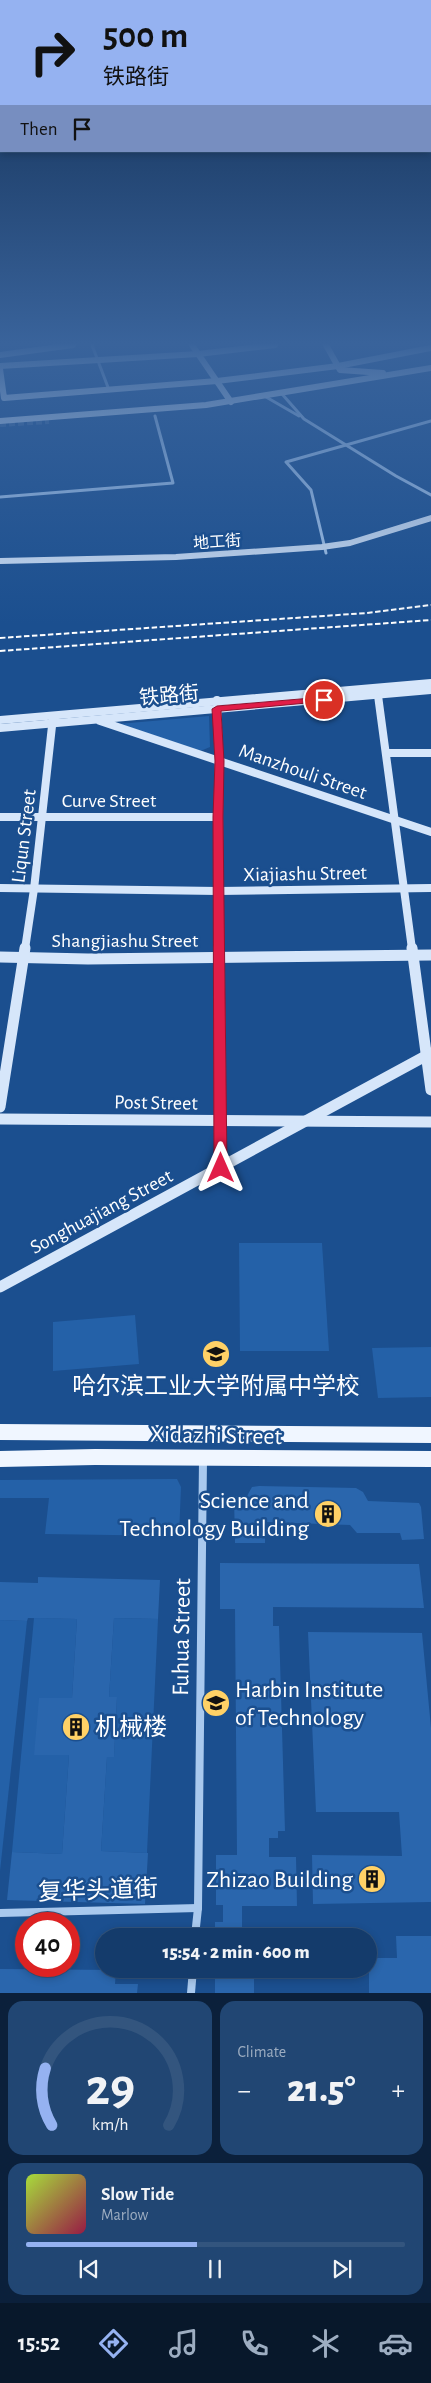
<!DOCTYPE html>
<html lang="en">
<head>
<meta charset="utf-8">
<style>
  :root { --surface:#143b6b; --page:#214673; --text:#f1f3f6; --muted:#9dadc1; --line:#33557e; --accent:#95b2f1 }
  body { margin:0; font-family:"Alegreya Sans","Noto Sans SC",sans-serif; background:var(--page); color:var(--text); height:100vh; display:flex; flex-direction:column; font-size:19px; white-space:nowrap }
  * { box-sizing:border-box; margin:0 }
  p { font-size:16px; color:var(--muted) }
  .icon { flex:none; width:28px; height:28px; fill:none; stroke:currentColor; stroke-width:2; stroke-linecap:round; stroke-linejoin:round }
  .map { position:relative; height:1993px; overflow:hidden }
  .sheet { display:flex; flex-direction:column; gap:8px; padding:8px; background:#0b203b; flex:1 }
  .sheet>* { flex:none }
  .hud { position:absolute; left:0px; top:0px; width:431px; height:152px; box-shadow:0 2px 8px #0003,0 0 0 1px var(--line); background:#95b2f1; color:#111; overflow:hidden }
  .speed { position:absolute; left:15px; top:1912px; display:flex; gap:10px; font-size:25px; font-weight:700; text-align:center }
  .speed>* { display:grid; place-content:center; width:65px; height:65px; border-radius:50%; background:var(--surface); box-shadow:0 2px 8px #0003,0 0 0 1px var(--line); line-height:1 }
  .speed .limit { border:8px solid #d22; background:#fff; color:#111 }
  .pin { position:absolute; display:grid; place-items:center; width:42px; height:42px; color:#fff; margin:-21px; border:2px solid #fff; border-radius:50%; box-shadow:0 1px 5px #0007 }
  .me { position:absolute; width:55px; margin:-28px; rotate:0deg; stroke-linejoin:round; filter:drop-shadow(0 0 4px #0008) }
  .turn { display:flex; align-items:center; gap:18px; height:105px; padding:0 20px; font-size:22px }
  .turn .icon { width:65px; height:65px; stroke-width:2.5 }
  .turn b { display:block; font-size:35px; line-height:42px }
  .then { display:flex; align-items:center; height:48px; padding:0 20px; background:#0003; gap:10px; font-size:19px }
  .big { font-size:38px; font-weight:800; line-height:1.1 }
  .sheet .card { flex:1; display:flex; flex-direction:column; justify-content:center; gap:8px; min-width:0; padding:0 18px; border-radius:15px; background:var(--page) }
  .sheet .dial { align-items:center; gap:0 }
  .dial svg { height:130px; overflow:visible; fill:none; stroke:var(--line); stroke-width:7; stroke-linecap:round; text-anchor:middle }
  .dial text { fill:var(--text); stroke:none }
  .song { display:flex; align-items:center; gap:15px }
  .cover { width:60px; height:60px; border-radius:8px; background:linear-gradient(135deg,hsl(80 70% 55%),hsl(340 70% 35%)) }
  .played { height:5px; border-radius:2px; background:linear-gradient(90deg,var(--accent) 45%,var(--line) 45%) }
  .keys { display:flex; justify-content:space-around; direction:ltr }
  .heat { display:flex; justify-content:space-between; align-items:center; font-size:28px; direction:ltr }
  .sheet .tiles { flex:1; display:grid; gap:8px; grid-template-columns:1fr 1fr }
  .card:last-child { grid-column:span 2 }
  .trip { position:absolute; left:95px; top:1928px; width:282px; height:50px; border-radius:25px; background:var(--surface); box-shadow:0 2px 8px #0003,0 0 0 1px var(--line); font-weight:800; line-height:50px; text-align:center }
  .tab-bar { display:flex; height:80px; justify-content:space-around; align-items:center; background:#08182b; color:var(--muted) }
  .tab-bar .icon { width:35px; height:35px }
  .tab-bar .selected { color:var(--accent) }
  .tab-bar b { font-size:22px; color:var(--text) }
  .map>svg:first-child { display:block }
  .green { fill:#2461a8 }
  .building { fill:#2a66ad }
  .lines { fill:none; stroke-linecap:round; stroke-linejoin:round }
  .secondary-tunnel { stroke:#3d69a0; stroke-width:6; stroke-dasharray:6 3; stroke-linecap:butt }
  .street-far1 { stroke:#a9c9ee; stroke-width:3 }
  .street { stroke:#a9c9ee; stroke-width:8 }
  .secondary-far2 { stroke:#d6e6fa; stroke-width:6 }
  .secondary-far1 { stroke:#d6e6fa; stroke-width:8 }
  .secondary { stroke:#d6e6fa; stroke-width:11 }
  .primary { fill:#f0f6ff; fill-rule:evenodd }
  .rail { stroke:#fff; stroke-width:2; stroke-dasharray:5.5 2.5; stroke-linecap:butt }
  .route { fill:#e11d48; stroke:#92132f }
  .labels { text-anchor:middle; stroke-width:5; stroke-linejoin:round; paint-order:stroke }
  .far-street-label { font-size:16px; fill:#fff; stroke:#1b4f8f }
  .street-label { font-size:20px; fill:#fff; stroke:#1b4f8f }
  .near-poi-label { font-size:24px; fill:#fff; stroke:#1b4f8f; text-anchor:end }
  .near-street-label { font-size:24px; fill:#fff; stroke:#1b4f8f }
</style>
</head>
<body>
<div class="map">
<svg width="431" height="1993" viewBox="0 0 431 1993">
  <rect width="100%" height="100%" fill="#1b4f8f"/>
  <g class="green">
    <path d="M 209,716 L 210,747 L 198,752 L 118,724 Z"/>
    <path d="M 239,1243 L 322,1243 L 329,1351 L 240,1351 Z"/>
    <path d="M 135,1315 L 139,1364 L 53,1371 L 53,1322 Z"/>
    <path d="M 431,1347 L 431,1397 L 378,1398 L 372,1348 Z"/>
    <path d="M 177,1479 L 181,1487 L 179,1536 L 45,1534 L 49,1498 L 0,1498 L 0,1480 Z"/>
    <path d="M 34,1618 L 77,1619 L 72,1698 L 35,1755 L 69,1755 L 62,1854 L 12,1852 Z"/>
    <path d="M 114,1618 L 158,1619 L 147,1853 L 101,1851 L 107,1757 L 114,1756 L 117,1697 L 109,1697 Z"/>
    <path d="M 0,1620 L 27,1621 L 0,1871 Z"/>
  </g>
  <g class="building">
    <path d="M 259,1486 L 356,1488 L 363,1492 L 368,1501 L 419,1503 L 421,1507 L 424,1539 L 402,1540 L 400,1533 L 357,1533 L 350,1525 L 265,1522 L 265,1543 L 235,1543 L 234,1496 L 247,1496 L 252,1487 Z"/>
    <path d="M 220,1563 L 419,1564 L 424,1608 L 273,1607 L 273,1626 L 279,1626 L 285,1831 L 278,1831 L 278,1838 L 269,1838 L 269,1857 L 296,1857 L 297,1906 L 242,1906 L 242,1936 L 215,1936 L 215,1922 L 223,1922 L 223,1905 L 216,1905 L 216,1855 L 237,1855 L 235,1609 L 220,1609 Z"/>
    <path d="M 38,1577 L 160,1580 L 158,1619 L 114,1618 L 109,1697 L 117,1697 L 114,1757 L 107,1757 L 101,1851 L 148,1853 L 145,1904 L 7,1900 L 12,1852 L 62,1854 L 69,1755 L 34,1755 L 39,1698 L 72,1698 L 77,1619 L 28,1618 L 27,1621 L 0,1620 L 0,1582 L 38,1583 Z"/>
    <path d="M 308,1632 L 422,1633 L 431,1728 L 431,1902 L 313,1904 L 312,1855 L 402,1856 L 399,1812 L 316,1812 Z"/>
    <path d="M 396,1936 L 431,1936 L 431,1993 L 369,1993 L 369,1958 L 397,1958 Z"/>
    <path d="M 0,1969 L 116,1970 L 115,1984 L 138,1984 L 137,1993 L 0,1993 Z"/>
    <rect x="215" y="1969" width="39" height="24"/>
  </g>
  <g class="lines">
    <path class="secondary-tunnel" d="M 0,424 L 49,421"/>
    <g class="street-far1">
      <path d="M 92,345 L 109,390"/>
      <path d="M 282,394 L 304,419 L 396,476 L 431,495"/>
      <path d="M 266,397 L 299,416"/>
      <path d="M 0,497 L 173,483 L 155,416"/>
      <path d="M 326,553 L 311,490 L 286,462 L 431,421"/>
    </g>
    <g class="street">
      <path d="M 0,1913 L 198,1908"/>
      <path d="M 195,1936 L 198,1908 L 203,1459"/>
      <path d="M 191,1993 L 193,1969"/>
    </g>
    <g class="secondary-far2">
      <path d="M 192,345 L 231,402"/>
      <path d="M 326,345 L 340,370 L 383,373"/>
      <path d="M 0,355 L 73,345"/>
      <path d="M 0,366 L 198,354 L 275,345"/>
      <path d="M 0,369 L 4,398 L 217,381 L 338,366 L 431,348"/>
      <path d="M 0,421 L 206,405 L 431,368"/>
      <path d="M 0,561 L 176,557 L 322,547 L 350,543 L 431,518"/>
    </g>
    <g class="secondary-far1">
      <path d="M 377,688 L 412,949"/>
      <path d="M 217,700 C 221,783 218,866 219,949"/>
      <path d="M 0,720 L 431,683"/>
      <path d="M 100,721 L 431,832"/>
      <path d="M 0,728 L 431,690"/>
      <path d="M 386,753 L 431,753"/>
      <path d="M 0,817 L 218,817"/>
      <path d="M 0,888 L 218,891 L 431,888"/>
      <path d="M 25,949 L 34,889 L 53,717"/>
    </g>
    <g class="secondary">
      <path d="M 219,948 L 221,1168"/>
      <path d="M 412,948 L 431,1090"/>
      <path d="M 0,957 L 88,959 L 431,955"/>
      <path d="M 0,1107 L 25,948"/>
      <path d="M 0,1119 L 431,1122"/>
      <path d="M 0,1287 L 431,1053"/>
    </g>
    <g class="primary">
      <path d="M 0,1424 L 431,1427 L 431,1443 L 0,1440 Z"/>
      <path d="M 95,1449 L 431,1451 L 431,1467 L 95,1465 L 0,1467 L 0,1451 Z"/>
    </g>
    <g class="rail">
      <path d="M 0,638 L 367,613 L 431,605"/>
      <path d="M 0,651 L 431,620"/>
    </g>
  </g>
  <linearGradient id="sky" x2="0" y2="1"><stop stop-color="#0f2b4f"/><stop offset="0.55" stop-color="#39639b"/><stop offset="1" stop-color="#39639b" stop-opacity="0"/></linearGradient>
  <rect width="431" height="624" fill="url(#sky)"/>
  <path class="route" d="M 324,697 L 328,698 L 328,701 L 221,711 L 224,761 L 223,817 L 227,1168 L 225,1172 L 216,1172 L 214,1168 L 213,817 L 215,761 L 212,709 L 217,706 Z"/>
  <defs>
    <symbol id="school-disc" viewBox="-11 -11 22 22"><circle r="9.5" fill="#ffd166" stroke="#1b4f8f"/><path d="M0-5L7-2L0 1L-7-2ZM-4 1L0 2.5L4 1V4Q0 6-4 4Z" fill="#111"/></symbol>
    <symbol id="building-disc" viewBox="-11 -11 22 22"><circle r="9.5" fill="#ffd166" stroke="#1b4f8f"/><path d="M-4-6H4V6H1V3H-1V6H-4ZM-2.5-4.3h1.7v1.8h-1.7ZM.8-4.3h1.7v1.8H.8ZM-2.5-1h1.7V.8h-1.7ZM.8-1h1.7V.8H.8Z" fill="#111"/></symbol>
    <symbol id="university-disc" viewBox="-11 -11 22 22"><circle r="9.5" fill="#ffd166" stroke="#1b4f8f"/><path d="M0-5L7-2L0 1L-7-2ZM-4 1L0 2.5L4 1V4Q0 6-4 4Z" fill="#111"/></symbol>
  </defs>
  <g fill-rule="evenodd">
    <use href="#school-disc" x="200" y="1338" width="32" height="32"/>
    <use href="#building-disc" x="312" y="1498" width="32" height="32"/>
    <use href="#university-disc" x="200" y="1687" width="32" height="32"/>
    <use href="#building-disc" x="60" y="1711" width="32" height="32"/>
    <use href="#building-disc" x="356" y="1863" width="32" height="32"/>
  </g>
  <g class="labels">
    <g class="far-street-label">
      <text transform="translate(217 541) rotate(-4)" y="6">地工街</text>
    </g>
    <g class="street-label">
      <text transform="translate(169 695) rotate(-5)" y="7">铁路街</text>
      <text transform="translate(303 771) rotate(19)" y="7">Manzhouli Street</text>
      <text x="109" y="807">Curve Street</text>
      <text transform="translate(23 836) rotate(-83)" y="7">Liqun Street</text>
      <text transform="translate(305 873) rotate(-1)" y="7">Xiajiashu Street</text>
      <text x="125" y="947">Shangjiashu Street</text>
      <text transform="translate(156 1102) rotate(1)" y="7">Post Street</text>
      <text transform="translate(101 1211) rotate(-28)" y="7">Songhuajiang Street</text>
    </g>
    <g class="near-poi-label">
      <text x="216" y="1394" text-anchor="middle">哈尔滨工业大学附属中学校</text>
      <text x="309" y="1508">Science and<tspan x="309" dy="28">Technology Building</tspan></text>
      <text x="235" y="1697" text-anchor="start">Harbin Institute<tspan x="235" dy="28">of Technology</tspan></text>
      <text x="95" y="1735" text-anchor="start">机械楼</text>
      <text x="353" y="1887">Zhizao Building</text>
    </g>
    <g class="near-street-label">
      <text transform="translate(216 1435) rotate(1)" y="8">Xidazhi Street</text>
      <text transform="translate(181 1637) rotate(-89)" y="8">Fuhua Street</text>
      <text transform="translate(98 1890) rotate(-2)" y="8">复华头道街</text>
    </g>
  </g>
</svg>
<div class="speed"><div class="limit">40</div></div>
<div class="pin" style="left:324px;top:700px;background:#d93025"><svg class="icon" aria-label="arrive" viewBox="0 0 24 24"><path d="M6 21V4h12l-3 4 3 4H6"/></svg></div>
<svg class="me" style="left:221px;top:1168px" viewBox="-20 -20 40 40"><path d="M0-17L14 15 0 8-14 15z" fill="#e11d48" stroke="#fff" stroke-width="4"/></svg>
<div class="trip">15:54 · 2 min · 600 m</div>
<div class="hud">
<div class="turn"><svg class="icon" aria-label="right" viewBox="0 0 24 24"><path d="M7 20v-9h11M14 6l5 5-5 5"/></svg><div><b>500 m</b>铁路街</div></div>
<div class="then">Then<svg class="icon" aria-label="arrive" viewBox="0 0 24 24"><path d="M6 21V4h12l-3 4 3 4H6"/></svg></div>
</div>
</div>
<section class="sheet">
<div class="tiles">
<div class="card dial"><svg viewBox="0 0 100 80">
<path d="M14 69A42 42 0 1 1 86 69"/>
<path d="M14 69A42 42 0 0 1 10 34" stroke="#95b2f1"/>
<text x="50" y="56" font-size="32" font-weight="700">29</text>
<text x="50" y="72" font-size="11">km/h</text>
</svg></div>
<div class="card"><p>Climate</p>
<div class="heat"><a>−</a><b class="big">21.5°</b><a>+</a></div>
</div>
<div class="card">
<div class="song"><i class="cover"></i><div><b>Slow Tide</b><p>Marlow</p></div></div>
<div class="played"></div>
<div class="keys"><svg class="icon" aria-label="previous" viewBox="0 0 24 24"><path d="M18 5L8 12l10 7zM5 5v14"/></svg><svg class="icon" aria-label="pause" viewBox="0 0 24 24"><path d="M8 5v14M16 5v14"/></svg><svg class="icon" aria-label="next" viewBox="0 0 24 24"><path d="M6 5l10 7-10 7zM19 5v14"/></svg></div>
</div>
</div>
</section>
<nav class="tab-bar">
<b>15:52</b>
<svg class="icon selected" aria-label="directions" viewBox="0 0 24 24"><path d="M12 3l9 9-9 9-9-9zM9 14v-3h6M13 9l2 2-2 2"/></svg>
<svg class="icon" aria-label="music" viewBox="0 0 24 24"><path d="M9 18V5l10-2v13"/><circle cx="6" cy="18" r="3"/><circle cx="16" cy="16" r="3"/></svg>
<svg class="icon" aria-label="phone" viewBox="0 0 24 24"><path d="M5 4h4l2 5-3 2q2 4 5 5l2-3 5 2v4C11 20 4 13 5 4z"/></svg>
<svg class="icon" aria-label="climate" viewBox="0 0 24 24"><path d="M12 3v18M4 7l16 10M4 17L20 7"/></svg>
<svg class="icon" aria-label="car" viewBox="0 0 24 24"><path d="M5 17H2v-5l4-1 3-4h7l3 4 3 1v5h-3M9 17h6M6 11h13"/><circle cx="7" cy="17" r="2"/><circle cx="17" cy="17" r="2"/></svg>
</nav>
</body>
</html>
